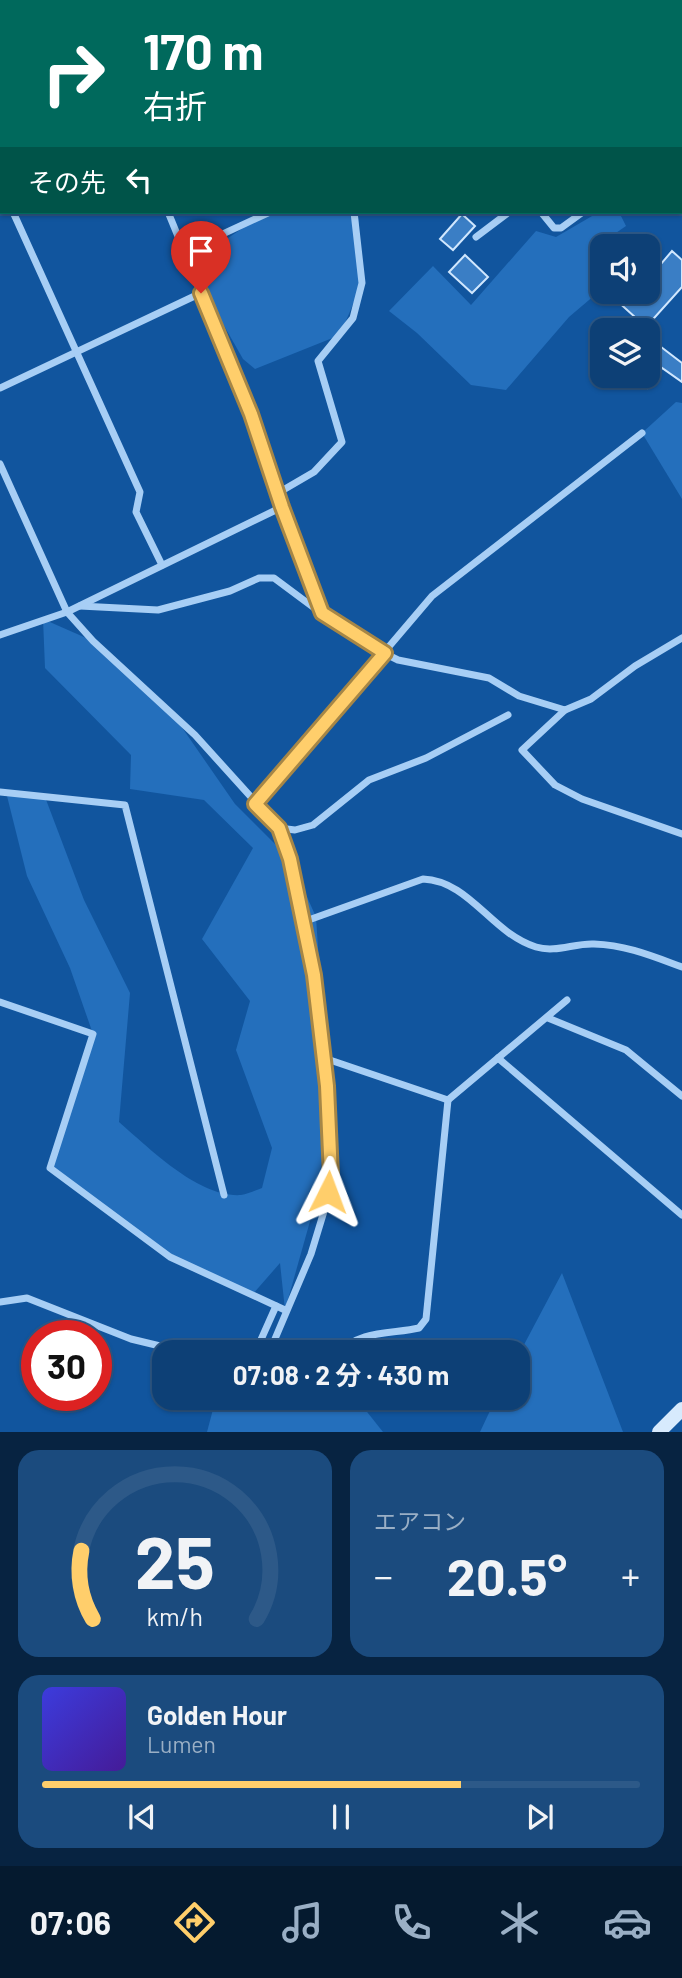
<!DOCTYPE html>
<html lang="ja">
<head>
<meta charset="utf-8">
<style>
  :root { --surface:#0d4076; --page:#1b4b7e; --text:#f1f3f6; --muted:#9aafc5; --line:#2d5988; --accent:#ffce6b }
  body { margin:0; font-family:Barlow,"Noto Sans JP",sans-serif; background:var(--page); color:var(--text); height:100vh; display:flex; flex-direction:column; font-size:26px; white-space:nowrap }
  * { box-sizing:border-box; margin:0 }
  p { font-size:23px; color:var(--muted) }
  .icon { flex:none; width:38px; height:38px; fill:none; stroke:currentColor; stroke-width:2; stroke-linecap:round; stroke-linejoin:round }
  .map { position:relative; height:1432px; overflow:hidden }
  .details { display:flex; flex-direction:column; gap:18px; padding:18px; background:#072341; flex:1 }
  .details>* { flex:none }
  .guide { position:absolute; left:0px; top:0px; width:682px; height:214px; box-shadow:0 2px 5px #0004,0 0 0 2px var(--line); background:#00695c; color:#fff; overflow:hidden }
  .fabs { position:absolute; left:590px; top:234px; display:grid; gap:14px }
  .fabs a { display:grid; place-items:center; width:70px; height:70px; border-radius:14px; background:var(--surface); box-shadow:0 2px 5px #0004,0 0 0 2px var(--line); font-size:35px }
  .speed { position:absolute; left:21px; top:1320px; display:flex; gap:14px; font-size:35px; font-weight:700; text-align:center }
  .speed>* { display:grid; place-content:center; width:91px; height:91px; border-radius:50%; background:var(--surface); box-shadow:0 2px 5px #0004,0 0 0 2px var(--line); line-height:1 }
  .speed .limit { border:10px solid #d22; background:#fff; color:#111 }
  .pin { position:absolute; display:grid; place-items:center; width:60px; height:60px; color:#fff; margin:-72px -30px; border-radius:50% 50% 50% 0; rotate:-45deg; box-shadow:0 0 7px #0007 }
  .pin .icon { rotate:45deg }
  .me { position:absolute; width:77px; margin:-38px; rotate:3deg; stroke-linejoin:round; filter:drop-shadow(0 0 5px #0008) }
  .turn { display:flex; align-items:center; gap:24px; height:147px; padding:0 28px; font-size:32px }
  .turn .icon { width:91px; height:91px; stroke-width:2.5 }
  .turn b { display:block; font-size:49px; line-height:60px }
  .then { display:flex; align-items:center; height:66px; padding:0 28px; background:#0003; gap:14px; font-size:26px }
  .big { font-size:52px; font-weight:700; line-height:1.1 }
  .details .card { flex:1; display:flex; flex-direction:column; justify-content:center; gap:10px; min-width:0; padding:0 24px; border-radius:21px; background:var(--page) }
  .details .dial { align-items:center; gap:0 }
  .dial svg { height:182px; overflow:visible; fill:none; stroke:var(--line); stroke-width:7; stroke-linecap:round; text-anchor:middle }
  .dial text { fill:var(--text); stroke:none }
  .song { display:flex; align-items:center; gap:21px }
  .cover { width:84px; height:84px; border-radius:10px; background:linear-gradient(135deg,hsl(240 70% 55%),hsl(260 70% 35%)) }
  .played { height:7px; border-radius:4px; background:linear-gradient(90deg,var(--accent) 70%,var(--line) 70%) }
  .keys { display:flex; justify-content:space-around; direction:ltr }
  .heat { display:flex; justify-content:space-between; align-items:center; font-size:38px; direction:ltr }
  .details .tiles { flex:1; display:grid; gap:18px; grid-template-columns:1fr 1fr }
  .card:last-child { grid-column:span 2 }
  .trip { position:absolute; left:152px; top:1340px; width:378px; height:70px; border-radius:21px; background:var(--surface); box-shadow:0 2px 5px #0004,0 0 0 2px var(--line); font-weight:700; line-height:70px; text-align:center }
  .tabs { display:flex; height:112px; justify-content:space-around; align-items:center; background:#051a2f; color:var(--muted) }
  .tabs .icon { width:49px; height:49px }
  .tabs .on { color:var(--accent) }
  .tabs b { font-size:32px; color:var(--text) }
  .map>svg:first-child { display:block }
  .green { fill:#246fbc }
  .building { fill:#3a7ec5; stroke:#d0e7fe; stroke-width:2 }
  .lines { fill:none; stroke-linecap:round; stroke-linejoin:round }
  .street { stroke:#a7cef5; stroke-width:7 }
  .secondary { stroke:#d7eafd; stroke-width:14 }
  .route-casing { stroke:#a68646; stroke-width:18 }
  .route { stroke:#ffce6b; stroke-width:12 }
</style>
</head>
<body>
<div class="map">
<svg width="682" height="1432" viewBox="0 0 682 1432">
  <rect width="100%" height="100%" fill="#11559e"/>
  <g class="green">
    <path d="M 198,0 L 537,0 L 196,2 Z"/>
    <path d="M 267,212 L 358,212 L 362,283 L 340,335 L 255,369 L 243,359 L 189,264 Z"/>
    <path d="M 599,212 L 619,212 L 626,226 L 594,248 L 602,261 L 602,289 L 569,317 L 506,390 L 471,385 L 417,333 L 389,311 L 433,266 L 471,305 L 536,231 L 556,237 Z"/>
    <path d="M 676,402 L 682,403 L 682,499 L 642,433 Z"/>
    <path d="M 43,619 L 93,641 L 174,716 L 235,804 L 290,859 L 316,917 L 329,1114 L 316,1200 L 285,1310 L 280,1263 L 252,1295 L 157,1247 L 50,1168 L 93,1034 L 70,968 L 27,876 L 6,792 L 45,797 L 84,900 L 130,993 L 119,1122 C 149,1148 199,1198 241,1195 C 248,1194 256,1190 262,1188 L 272,1148 L 236,1050 L 250,1001 L 202,939 L 253,848 L 204,800 L 130,789 L 131,755 L 45,668 Z"/>
    <path d="M 562,1273 L 623,1432 L 480,1432 L 496,1398 L 518,1398 L 518,1356 Z"/>
    <path d="M 216,1398 L 356,1398 L 383,1432 L 207,1432 Z"/>
  </g>
  <g class="building">
    <path d="M 462,214 L 475,226 L 453,250 L 440,239 Z"/>
    <path d="M 672,251 L 682,260 L 682,287 L 646,327 L 616,300 L 623,292 L 648,292 L 648,279 Z"/>
    <path d="M 465,255 L 488,277 L 472,293 L 449,272 Z"/>
    <path d="M 648,337 L 682,363 L 682,382 L 662,368 L 648,387 Z"/>
  </g>
  <g class="lines">
    <g class="street">
      <path d="M 75,0 L 76,2"/>
      <path d="M 175,0 L 176,2"/>
      <path d="M 0,128 L 2,127"/>
      <path d="M 681,143 L 682,142"/>
      <path d="M 0,184 L 2,188"/>
      <path d="M 13,212 L 140,492 L 136,512 L 162,565"/>
      <path d="M 168,212 L 251,414 L 282,507 L 322,613 L 376,649 L 398,660 L 489,678 L 519,696 L 565,710 L 591,699 L 635,666 L 682,638"/>
      <path d="M 541,212 L 554,228 L 561,228 L 583,212"/>
      <path d="M 476,237 L 509,212"/>
      <path d="M 184,252 L 270,212"/>
      <path d="M 0,388 L 201,293"/>
      <path d="M 0,464 L 67,612 L 93,641 L 195,735 L 279,828 L 290,859 L 314,975 L 327,1086 L 331,1176 L 325,1208 L 311,1254 L 269,1353"/>
      <path d="M 278,493 L 314,472 L 342,442 L 318,361 L 353,318 L 362,283 L 354,212"/>
      <path d="M 80,606 L 158,610 L 230,591 L 259,578 L 274,578 L 321,613"/>
      <path d="M 0,635 L 67,612 L 282,507"/>
      <path d="M 565,710 L 522,750 L 555,785 L 582,799 L 682,834"/>
      <path d="M 0,792 L 125,805 L 224,1195"/>
      <path d="M 255,804 L 432,596 L 642,433"/>
      <path d="M 279,828 L 295,830 L 313,825 L 369,780 L 426,758 L 508,715"/>
      <path d="M 303,922 L 423,879 C 470,881 491,933 536,947 C 556,953 574,943 594,944 C 626,945 652,956 682,967"/>
      <path d="M 0,1002 L 93,1034 L 50,1168 L 170,1257 L 285,1310"/>
      <path d="M 548,1018 L 626,1050 L 682,1096"/>
      <path d="M 324,1058 L 448,1100 L 567,1000"/>
      <path d="M 498,1058 L 682,1215"/>
      <path d="M 0,1302 L 27,1298 L 131,1339 L 189,1353"/>
      <path d="M 255,1353 L 276,1306"/>
      <path d="M 341,1353 C 357,1330 394,1334 419,1328 L 426,1319 L 448,1100"/>
    </g>
    <g class="secondary">
      <path d="M 663,0 L 663,2"/>
      <path d="M 681,41 L 682,43"/>
      <path d="M 659,1432 L 682,1409"/>
    </g>
  </g>
  <g class="lines">
    <defs>
      <path id="route" d="M 201,293 L 251,414 L 282,507 L 322,613 L 385,653 L 255,804 L 279,828 L 290,859 L 314,975 L 327,1086 L 331,1176 L 328,1192"/>
    </defs>
    <use href="#route" class="route-casing"/>
    <use href="#route" class="route"/>
  </g>
</svg>
<div class="fabs">
<a><svg class="icon" aria-label="sound" viewBox="0 0 24 24"><path d="M4 9h4l5-4v14l-5-4H4zM17 9q2 3 0 6"/></svg></a>
<a><svg class="icon" aria-label="layers" viewBox="0 0 24 24"><path d="M12 4l9 5-9 5-9-5zM3 14l9 5 9-5"/></svg></a>
</div>
<div class="speed"><div class="limit">30</div></div>
<div class="pin" style="left:201px;top:293px;background:#d93025"><svg class="icon" aria-label="arrive" viewBox="0 0 24 24"><path d="M6 21V4h12l-3 4 3 4H6"/></svg></div>
<svg class="me" style="left:328px;top:1192px" viewBox="-20 -20 40 40"><path d="M0-17L14 15 0 8-14 15z" fill="#ffce6b" stroke="#fff" stroke-width="4"/></svg>
<div class="trip">07:08 · 2 分 · 430 m</div>
<div class="guide">
<div class="turn"><svg class="icon" aria-label="right" viewBox="0 0 24 24"><path d="M7 20v-9h11M14 6l5 5-5 5"/></svg><div><b>170 m</b>右折</div></div>
<div class="then">その先<svg class="icon" aria-label="left" viewBox="0 0 24 24"><path d="M17 20v-9H6M10 6l-5 5 5 5"/></svg></div>
</div>
</div>
<section class="details">
<div class="tiles">
<div class="card dial"><svg viewBox="0 0 100 80">
<path d="M14 69A42 42 0 1 1 86 69"/>
<path d="M14 69A42 42 0 0 1 9 39" stroke="#ffce6b"/>
<text x="50" y="56" font-size="32" font-weight="700">25</text>
<text x="50" y="72" font-size="11">km/h</text>
</svg></div>
<div class="card"><p>エアコン</p>
<div class="heat"><a>−</a><b class="big">20.5°</b><a>+</a></div>
</div>
<div class="card">
<div class="song"><i class="cover"></i><div><b>Golden Hour</b><p>Lumen</p></div></div>
<div class="played"></div>
<div class="keys"><svg class="icon" aria-label="previous" viewBox="0 0 24 24"><path d="M18 5L8 12l10 7zM5 5v14"/></svg><svg class="icon" aria-label="pause" viewBox="0 0 24 24"><path d="M8 5v14M16 5v14"/></svg><svg class="icon" aria-label="next" viewBox="0 0 24 24"><path d="M6 5l10 7-10 7zM19 5v14"/></svg></div>
</div>
</div>
</section>
<nav class="tabs">
<b>07:06</b>
<svg class="icon on" aria-label="directions" viewBox="0 0 24 24"><path d="M12 3l9 9-9 9-9-9zM9 14v-3h6M13 9l2 2-2 2"/></svg>
<svg class="icon" aria-label="music" viewBox="0 0 24 24"><path d="M9 18V5l10-2v13"/><circle cx="6" cy="18" r="3"/><circle cx="16" cy="16" r="3"/></svg>
<svg class="icon" aria-label="phone" viewBox="0 0 24 24"><path d="M5 4h4l2 5-3 2q2 4 5 5l2-3 5 2v4C11 20 4 13 5 4z"/></svg>
<svg class="icon" aria-label="climate" viewBox="0 0 24 24"><path d="M12 3v18M4 7l16 10M4 17L20 7"/></svg>
<svg class="icon" aria-label="car" viewBox="0 0 24 24"><path d="M5 17H2v-5l4-1 3-4h7l3 4 3 1v5h-3M9 17h6M6 11h13"/><circle cx="7" cy="17" r="2"/><circle cx="17" cy="17" r="2"/></svg>
</nav>
</body>
</html>
